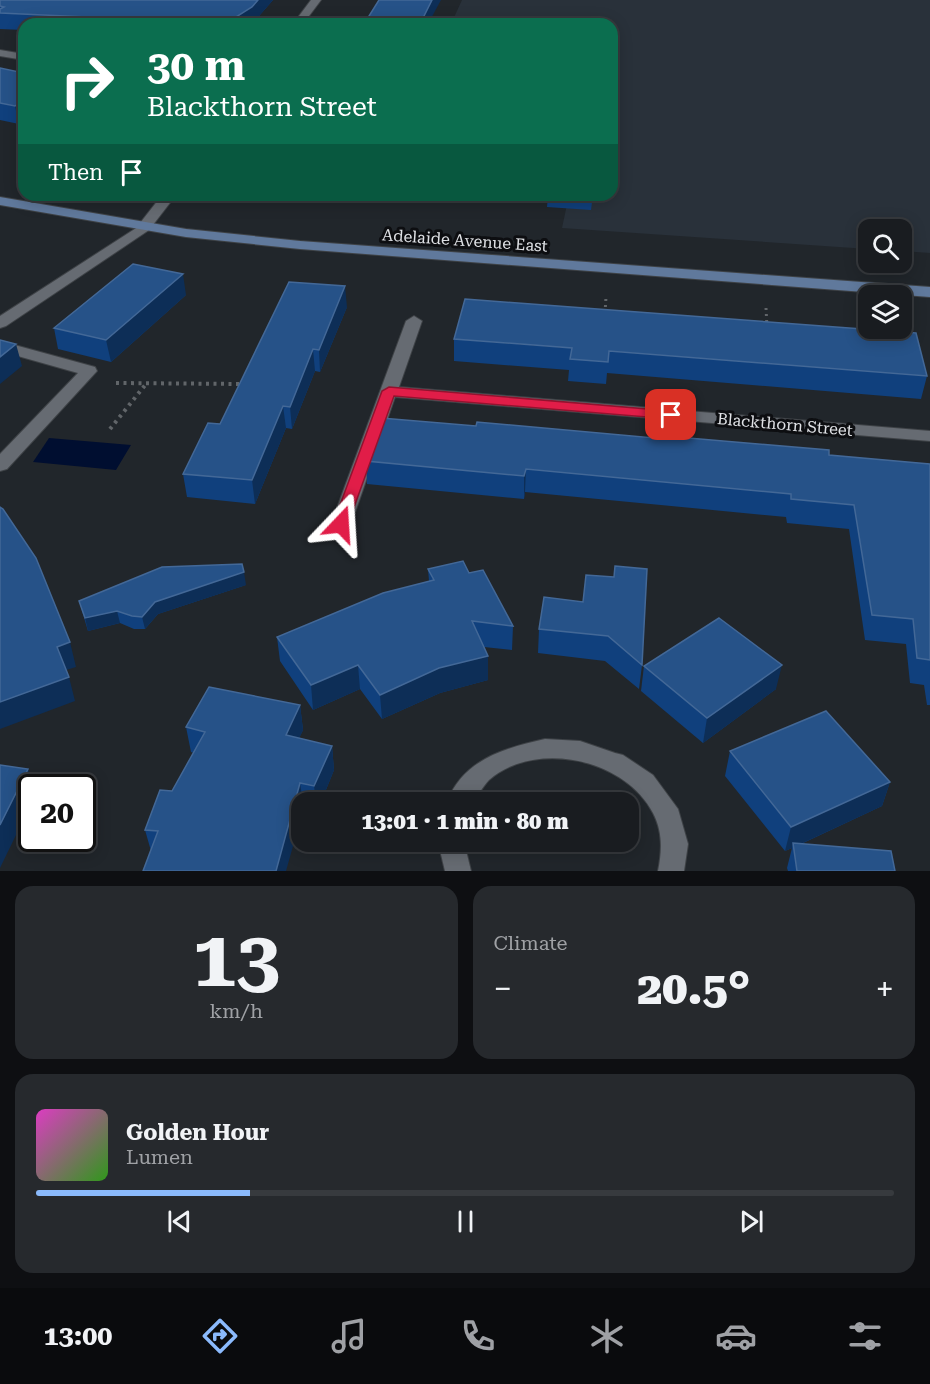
<!DOCTYPE html>
<html lang="en">
<head>
<meta charset="utf-8">
<style>
  :root { --surface:#191c20; --page:#26292d; --text:#f1f3f6; --muted:#9fa1a5; --line:#373a3e; --accent:#8bbafc }
  body { margin:0; font-family:"Roboto Serif",serif; background:var(--page); color:var(--text); height:100vh; display:flex; flex-direction:column; font-size:22px; white-space:nowrap }
  * { box-sizing:border-box; margin:0 }
  p { font-size:20px; color:var(--muted) }
  .icon { flex:none; width:33px; height:33px; fill:none; stroke:currentColor; stroke-width:2; stroke-linecap:round; stroke-linejoin:round }
  .map { position:relative; height:871px; overflow:hidden }
  .details { display:flex; flex-direction:column; gap:15px; padding:15px; background:#0e0f12; flex:1 }
  .details>* { flex:none }
  .guide { position:absolute; left:18px; top:18px; width:600px; height:183px; border-radius:18px; box-shadow:0 3px 15px #0003,0 0 0 2px var(--line); background:#0b6e4f; color:#fff; overflow:hidden }
  .tools { position:absolute; left:858px; top:219px; display:grid; gap:12px }
  .tools a { display:grid; place-items:center; width:54px; height:54px; border-radius:12px; background:var(--surface); box-shadow:0 3px 15px #0003,0 0 0 2px var(--line); font-size:30px }
  .speed { position:absolute; left:18px; top:774px; display:flex; gap:12px; font-size:30px; font-weight:700; text-align:center }
  .speed>* { display:grid; place-content:center; width:78px; height:78px; border-radius:50%; background:var(--surface); box-shadow:0 3px 15px #0003,0 0 0 2px var(--line); line-height:1 }
  .speed .limit { border:3px solid #111; border-radius:9px; background:#fff; color:#111 }
  .pin { position:absolute; display:grid; place-items:center; width:51px; height:51px; color:#fff; margin:-26px; border-radius:12px; box-shadow:0 3px 9px #0006 }
  .me { position:absolute; width:66px; margin:-33px; rotate:20deg; stroke-linejoin:round; filter:drop-shadow(0 0 4px #0008) }
  .turn { display:flex; align-items:center; gap:21px; height:126px; padding:0 30px; font-size:27px }
  .turn .icon { width:78px; height:78px; stroke-width:2.5 }
  .turn b { display:block; font-size:42px; line-height:51px }
  .then { display:flex; align-items:center; height:57px; padding:0 30px; background:#0003; gap:12px; font-size:22px }
  .big { font-size:45px; font-weight:800; line-height:1.1 }
  .details .widget { flex:1; display:flex; flex-direction:column; justify-content:center; gap:9px; min-width:0; padding:0 21px; border-radius:18px; background:var(--page) }
  .details .dial { align-items:center; gap:0 }
  .dial b { font-size:78px; line-height:1 }
  .song { display:flex; align-items:center; gap:18px }
  .cover { width:72px; height:72px; border-radius:9px; background:linear-gradient(135deg,hsl(310 70% 55%),hsl(110 70% 35%)) }
  .played { height:6px; border-radius:3px; background:linear-gradient(90deg,var(--accent) 25%,var(--line) 25%) }
  .keys { display:flex; justify-content:space-around; direction:ltr }
  .heat { display:flex; justify-content:space-between; align-items:center; font-size:33px; direction:ltr }
  .details .tiles { flex:1; display:grid; gap:15px; grid-template-columns:1fr 1fr }
  .widget:last-child { grid-column:span 2 }
  .trip { position:absolute; left:291px; top:792px; width:348px; height:60px; border-radius:18px; background:var(--surface); box-shadow:0 3px 15px #0003,0 0 0 2px var(--line); font-weight:800; line-height:60px; text-align:center }
  .dock { display:flex; height:96px; justify-content:space-around; align-items:center; background:#0a0b0d; color:var(--muted) }
  .dock .icon { width:42px; height:42px }
  .dock .current { color:var(--accent) }
  .dock b { font-size:27px; color:var(--text) }
  .map>svg:first-child { display:block }
  .built { fill:#29313a }
  .water { fill:#000e30 }
  .lines { fill:none; stroke-linecap:round; stroke-linejoin:round }
  .lane-casing { stroke:#3e4246; stroke-width:2 }
  .street-casing { stroke:#3e4246; stroke-width:2 }
  .secondary-casing { stroke:#3e4246; stroke-width:2 }
  .path-far1 { stroke:#616569; stroke-width:3; stroke-dasharray:2 4; stroke-linecap:butt }
  .path { stroke:#616569; stroke-width:4; stroke-dasharray:3 4.5; stroke-linecap:butt }
  .lane { fill:#666b72; fill-rule:evenodd }
  .street { fill:#666b72; fill-rule:evenodd }
  .secondary { fill:#60799c; fill-rule:evenodd }
  .wall { fill:#10407d }
  .shaded-wall { fill:#0d2e57 }
  .building { fill:#265288; stroke:#436897; stroke-width:1.5 }
  .route { fill:#e11d48; stroke:#92132f; stroke-width:1.5 }
  .labels { text-anchor:middle; stroke-width:6; stroke-linejoin:round; paint-order:stroke }
  .street-label { font-size:16px; fill:#e0e2e6; stroke:#0d0e11 }
</style>
</head>
<body>
<div class="map">
<svg width="930" height="871" viewBox="0 0 930 871">
  <rect width="100%" height="100%" fill="#21262b"/>
  <path class="built" d="M 462,0 L 930,0 L 930,253 L 902,251 L 902,230 L 868,230 L 868,249 L 562,228 L 569,195 L 612,195 L 612,24 L 451,24 Z"/>
  <path class="water" d="M 49,438 L 131,445 L 116,470 L 33,462 Z"/>
  <g class="lines">
    <defs>
      <g id="lane">
        <path d="M 144,223 L 151,227 L 149,230 L 6,326 L 0,328 L 0,316 Z"/>
        <path d="M 414,316 L 422,321 L 399,387 L 930,431 L 930,441 L 395,397 L 351,524 L 348,529 L 341,530 L 334,529 L 331,524 L 406,321 Z"/>
        <path d="M 0,341 L 95,367 L 97,371 L 7,469 L 0,471 L 0,454 L 78,373 L 0,351 Z"/>
      </g>
      <g id="street">
        <path d="M 311,0 L 321,0 L 303,24 L 293,24 Z"/>
        <path d="M 0,50 L 24,54 L 24,60 L 0,56 Z"/>
        <path d="M 162,195 L 176,195 L 149,230 L 139,230 L 137,227 Z"/>
        <path d="M 545,739 L 580,741 L 615,753 L 623,755 L 653,775 L 678,809 L 688,844 L 684,871 L 658,871 C 662,851 663,832 653,813 C 625,759 536,739 489,780 C 483,786 478,796 473,802 L 447,802 C 463,760 504,748 545,739 Z"/>
        <path d="M 438,842 L 464,842 L 471,871 L 445,871 Z"/>
      </g>
      <path id="secondary" d="M 0,197 L 186,229 L 300,241 L 930,287 L 930,297 L 300,249 L 186,237 L 0,205 Z"/>
    </defs>
    <use href="#lane" class="lane-casing"/>
    <use href="#street" class="street-casing"/>
    <use href="#secondary" class="secondary-casing"/>
    <g class="path-far1">
      <path d="M 766,308 L 767,327"/>
      <path d="M 605,313 L 606,297"/>
    </g>
    <g class="path">
      <path d="M 116,383 L 241,384"/>
      <path d="M 110,429 L 146,384"/>
    </g>
    <use href="#lane" class="lane"/>
    <use href="#street" class="street"/>
    <use href="#secondary" class="secondary"/>
  </g>
  <g class="wall">
    <path d="M 0,0 L 273,0 L 252,24 L 24,24 L 24,30 L 0,29 Z"/>
    <path d="M 0,68 L 24,73 L 19,124 L 0,120 Z"/>
    <path d="M 291,195 L 340,195 L 337,202 L 291,199 Z"/>
    <path d="M 537,195 L 593,195 L 591,210 L 547,207 L 548,196 Z"/>
    <path d="M 186,295 L 111,362 L 58,349 L 54,328 Z"/>
    <path d="M 347,307 L 320,372 L 315,371 L 292,429 L 286,428 L 255,504 L 187,497 L 183,474 L 220,424 Z"/>
    <path d="M 454,339 L 927,376 L 921,399 L 607,373 L 606,384 L 568,381 L 569,370 L 454,361 Z"/>
    <path d="M 476,426 L 930,464 L 930,705 L 927,705 L 924,685 L 910,683 L 906,644 L 865,640 L 849,529 L 787,523 L 786,517 L 525,492 L 524,499 L 367,484 L 366,461 Z"/>
    <path d="M 428,569 L 469,573 L 513,626 L 512,650 L 484,647 L 488,680 L 440,693 L 382,719 L 360,689 L 313,710 L 280,661 L 277,637 L 429,581 Z"/>
    <path d="M 246,585 L 158,614 L 145,629 L 134,629 L 120,623 L 88,631 L 79,601 Z"/>
    <path d="M 583,602 L 642,665 L 639,689 L 605,661 L 538,653 L 539,629 Z"/>
    <path d="M 644,666 L 776,689 L 703,743 L 641,691 Z"/>
    <path d="M 300,705 L 303,730 L 299,738 L 332,746 L 334,770 L 321,802 L 302,802 L 151,851 L 145,830 L 172,791 L 194,753 L 191,752 L 186,727 Z"/>
    <path d="M 730,751 L 890,782 L 882,806 L 801,844 L 895,871 L 788,871 L 787,868 L 792,848 L 785,851 L 725,776 Z"/>
  </g>
  <g class="shaded-wall">
    <path d="M 258,0 L 273,0 L 253,23 L 225,24 Z"/>
    <path d="M 432,0 L 441,0 L 428,24 L 420,24 Z"/>
    <path d="M 24,101 L 24,121 L 19,124 L 15,106 Z"/>
    <path d="M 336,195 L 340,195 L 337,202 Z"/>
    <path d="M 183,274 L 186,295 L 111,362 L 106,340 Z"/>
    <path d="M 345,286 L 347,307 L 320,372 L 319,350 Z"/>
    <path d="M 16,344 L 22,366 L 0,384 L 0,357 Z"/>
    <path d="M 313,349 L 315,371 L 292,429 L 290,407 Z"/>
    <path d="M 283,406 L 286,428 L 255,504 L 252,480 Z"/>
    <path d="M 526,469 L 525,492 L 524,499 L 524,476 Z"/>
    <path d="M 244,572 L 246,585 L 158,614 L 145,629 L 142,617 L 155,602 Z"/>
    <path d="M 117,611 L 120,623 L 88,631 L 85,618 Z"/>
    <path d="M 70,642 L 76,667 L 63,671 L 57,647 Z"/>
    <path d="M 488,656 L 488,680 L 440,693 L 382,719 L 380,695 L 439,668 Z"/>
    <path d="M 358,665 L 360,689 L 313,710 L 311,685 Z"/>
    <path d="M 782,665 L 776,689 L 703,743 L 707,718 Z"/>
    <path d="M 69,677 L 75,701 L 0,729 L 0,702 Z"/>
    <path d="M 300,705 L 303,730 L 289,760 L 286,735 Z"/>
    <path d="M 332,746 L 334,770 L 321,802 L 316,802 L 314,786 Z"/>
    <path d="M 28,769 L 34,788 L 32,788 L 32,802 L 0,868 L 0,825 Z"/>
    <path d="M 890,782 L 882,806 L 794,847 L 793,843 L 792,848 L 785,851 L 791,827 Z"/>
    <path d="M 300,783 L 303,802 L 302,802 L 302,814 L 286,871 L 276,871 Z"/>
  </g>
  <g class="building">
    <path d="M 0,0 L 258,0 L 252,7 L 225,24 L 194,23 L 195,24 L 169,24 L 173,21 L 0,13 L 0,9 L 4,7 L 0,6 Z"/>
    <path d="M 379,0 L 432,0 L 420,24 L 364,24 Z"/>
    <path d="M 0,68 L 24,73 L 24,101 L 15,106 L 0,103 Z"/>
    <path d="M 133,264 L 183,274 L 106,340 L 54,328 Z"/>
    <path d="M 289,282 L 345,286 L 319,350 L 313,349 L 290,407 L 283,406 L 252,480 L 183,474 L 208,423 L 220,424 Z"/>
    <path d="M 465,299 L 916,333 L 927,376 L 609,351 L 608,362 L 570,359 L 572,348 L 454,339 Z"/>
    <path d="M 0,340 L 16,344 L 0,357 Z"/>
    <path d="M 381,418 L 476,426 L 477,422 L 654,438 L 654,435 L 829,450 L 829,455 L 930,464 L 930,660 L 917,658 L 913,619 L 872,615 L 854,505 L 791,499 L 791,494 L 526,469 L 524,476 L 366,461 Z"/>
    <path d="M 0,507 L 3,509 L 36,558 L 70,642 L 57,647 L 69,677 L 0,702 Z"/>
    <path d="M 463,561 L 469,573 L 483,570 L 513,626 L 472,621 L 488,656 L 439,668 L 380,695 L 358,665 L 311,685 L 277,637 L 383,593 L 434,580 L 428,569 Z"/>
    <path d="M 242,564 L 244,572 L 155,602 L 142,617 L 132,616 L 117,611 L 85,618 L 79,601 L 162,567 Z"/>
    <path d="M 615,566 L 647,569 L 642,665 L 608,636 L 539,629 L 544,597 L 583,602 L 586,575 L 614,577 Z"/>
    <path d="M 719,618 L 782,665 L 707,718 L 644,666 Z"/>
    <path d="M 209,687 L 300,705 L 286,735 L 332,746 L 314,786 L 300,783 L 276,871 L 143,871 L 158,831 L 145,830 L 160,790 L 172,791 L 205,732 L 186,727 Z"/>
    <path d="M 826,711 L 890,782 L 791,827 L 730,751 Z"/>
    <path d="M 0,765 L 28,769 L 0,825 Z"/>
    <path d="M 793,843 L 891,851 L 895,871 L 797,871 Z"/>
  </g>
  <path class="route" d="M 389,387 L 671,411 L 678,415 L 671,419 L 394,396 L 348,524 L 341,529 L 335,528 L 333,524 L 382,391 Z"/>
  <g class="labels">
    <g class="street-label">
      <text transform="translate(465 240) rotate(4)" y="6">Adelaide Avenue East</text>
      <text transform="translate(785 424) rotate(5)" y="6">Blackthorn Street</text>
    </g>
  </g>
</svg>
<div class="tools">
<a><svg class="icon" aria-label="search" viewBox="0 0 24 24"><circle cx="10" cy="10" r="6"/><path d="M15 15l6 6"/></svg></a>
<a><svg class="icon" aria-label="layers" viewBox="0 0 24 24"><path d="M12 4l9 5-9 5-9-5zM3 14l9 5 9-5"/></svg></a>
</div>
<div class="speed"><div class="limit">20</div></div>
<div class="pin" style="left:671px;top:415px;background:#d93025"><svg class="icon" aria-label="arrive" viewBox="0 0 24 24"><path d="M6 21V4h12l-3 4 3 4H6"/></svg></div>
<svg class="me" style="left:341px;top:524px" viewBox="-20 -20 40 40"><path d="M0-17L14 15 0 8-14 15z" fill="#e11d48" stroke="#fff" stroke-width="4"/></svg>
<div class="trip">13:01 · 1 min · 80 m</div>
<div class="guide">
<div class="turn"><svg class="icon" aria-label="right" viewBox="0 0 24 24"><path d="M7 20v-9h11M14 6l5 5-5 5"/></svg><div><b>30 m</b>Blackthorn Street</div></div>
<div class="then">Then<svg class="icon" aria-label="arrive" viewBox="0 0 24 24"><path d="M6 21V4h12l-3 4 3 4H6"/></svg></div>
</div>
</div>
<section class="details">
<div class="tiles">
<div class="widget dial"><b>13</b><p>km/h</p></div>
<div class="widget"><p>Climate</p>
<div class="heat"><a>−</a><b class="big">20.5°</b><a>+</a></div>
</div>
<div class="widget">
<div class="song"><i class="cover"></i><div><b>Golden Hour</b><p>Lumen</p></div></div>
<div class="played"></div>
<div class="keys"><svg class="icon" aria-label="previous" viewBox="0 0 24 24"><path d="M18 5L8 12l10 7zM5 5v14"/></svg><svg class="icon" aria-label="pause" viewBox="0 0 24 24"><path d="M8 5v14M16 5v14"/></svg><svg class="icon" aria-label="next" viewBox="0 0 24 24"><path d="M6 5l10 7-10 7zM19 5v14"/></svg></div>
</div>
</div>
</section>
<nav class="dock">
<b>13:00</b>
<svg class="icon current" aria-label="directions" viewBox="0 0 24 24"><path d="M12 3l9 9-9 9-9-9zM9 14v-3h6M13 9l2 2-2 2"/></svg>
<svg class="icon" aria-label="music" viewBox="0 0 24 24"><path d="M9 18V5l10-2v13"/><circle cx="6" cy="18" r="3"/><circle cx="16" cy="16" r="3"/></svg>
<svg class="icon" aria-label="phone" viewBox="0 0 24 24"><path d="M5 4h4l2 5-3 2q2 4 5 5l2-3 5 2v4C11 20 4 13 5 4z"/></svg>
<svg class="icon" aria-label="climate" viewBox="0 0 24 24"><path d="M12 3v18M4 7l16 10M4 17L20 7"/></svg>
<svg class="icon" aria-label="car" viewBox="0 0 24 24"><path d="M5 17H2v-5l4-1 3-4h7l3 4 3 1v5h-3M9 17h6M6 11h13"/><circle cx="7" cy="17" r="2"/><circle cx="17" cy="17" r="2"/></svg>
<svg class="icon" aria-label="filters" viewBox="0 0 24 24"><path d="M4 7h16M4 17h16"/><circle cx="9" cy="7" r="2"/><circle cx="15" cy="17" r="2"/></svg>
</nav>
</body>
</html>
